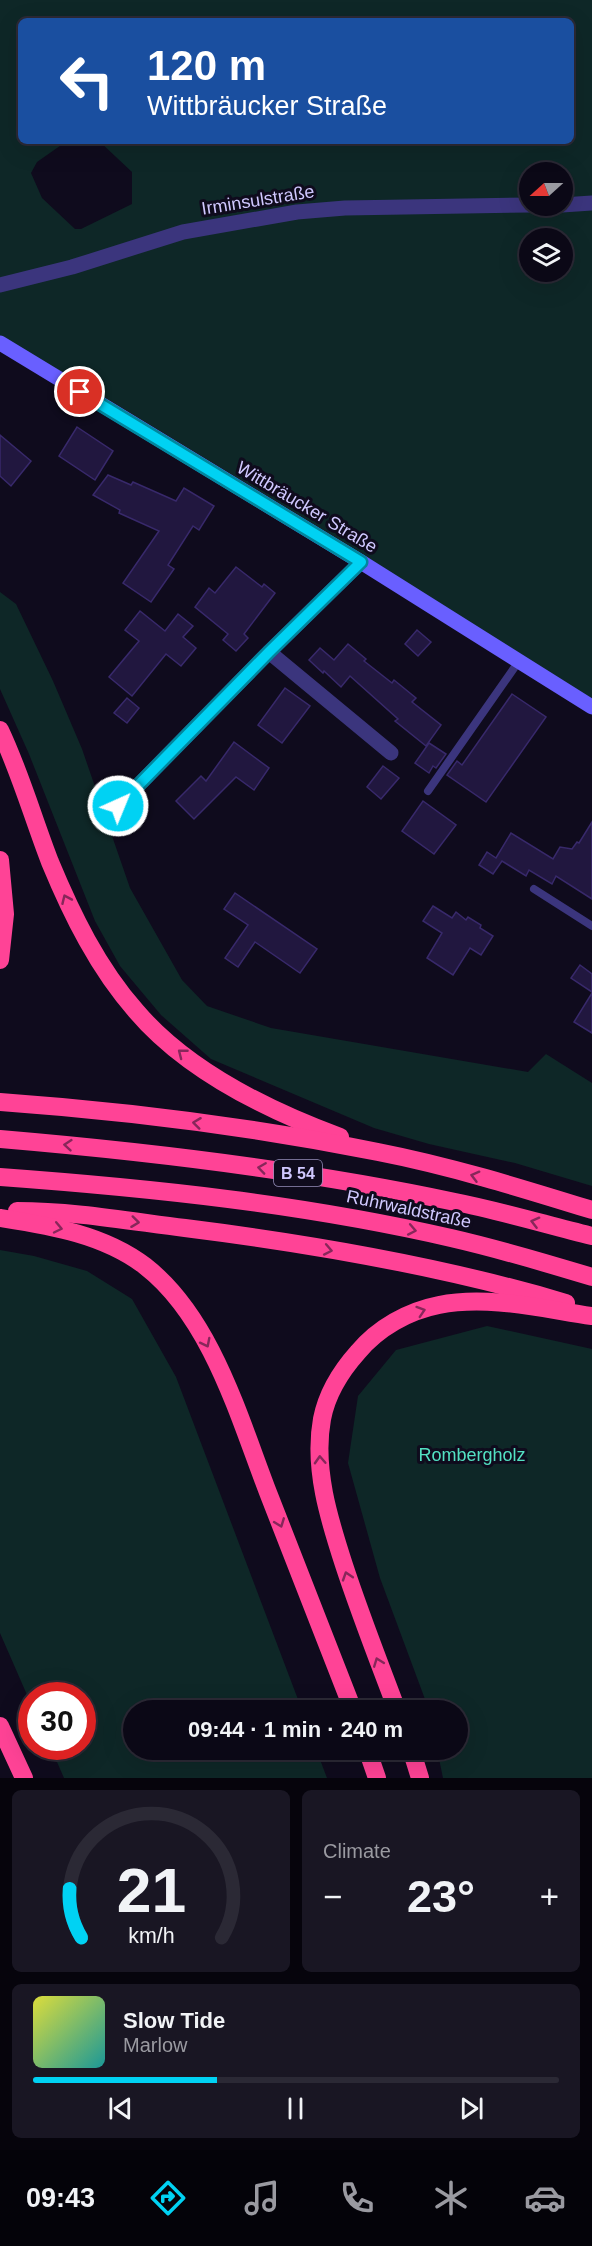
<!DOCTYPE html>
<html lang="en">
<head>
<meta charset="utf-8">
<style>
  :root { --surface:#0b0816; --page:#191623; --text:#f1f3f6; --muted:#9a9aa1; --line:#2b2935; --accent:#00d2f3 }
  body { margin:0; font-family:Helvetica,sans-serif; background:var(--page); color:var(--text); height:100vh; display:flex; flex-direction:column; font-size:22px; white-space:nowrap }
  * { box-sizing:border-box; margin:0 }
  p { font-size:20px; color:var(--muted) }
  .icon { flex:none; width:33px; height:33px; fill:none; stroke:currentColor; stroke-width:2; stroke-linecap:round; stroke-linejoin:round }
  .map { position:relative; height:1778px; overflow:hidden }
  .drawer { display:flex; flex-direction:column; gap:12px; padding:12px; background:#06040c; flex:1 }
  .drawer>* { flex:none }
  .hud { position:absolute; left:18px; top:18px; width:556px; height:126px; border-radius:9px; box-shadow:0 6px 24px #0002,0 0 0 2px var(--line); background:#1a4fa0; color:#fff; overflow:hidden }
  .needle { width:39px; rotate:249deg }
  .buttons { position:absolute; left:519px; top:162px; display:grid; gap:12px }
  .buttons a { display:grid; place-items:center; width:54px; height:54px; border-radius:50%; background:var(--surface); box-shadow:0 6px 24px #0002,0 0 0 2px var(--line); font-size:30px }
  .speed { position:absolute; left:18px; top:1682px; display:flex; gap:12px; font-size:30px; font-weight:700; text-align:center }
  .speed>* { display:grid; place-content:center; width:78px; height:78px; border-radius:50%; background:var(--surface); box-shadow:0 6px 24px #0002,0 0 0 2px var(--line); line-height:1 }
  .speed .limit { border:9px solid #d22; background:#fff; color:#111 }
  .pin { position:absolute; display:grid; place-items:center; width:51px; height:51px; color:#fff; margin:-26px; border:3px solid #fff; border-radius:50%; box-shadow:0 2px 6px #0007 }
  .me { position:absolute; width:66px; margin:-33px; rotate:44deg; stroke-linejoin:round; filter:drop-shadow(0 0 4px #0008) }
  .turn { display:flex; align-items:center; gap:21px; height:126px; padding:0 30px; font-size:27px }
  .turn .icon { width:78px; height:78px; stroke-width:2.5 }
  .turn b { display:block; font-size:42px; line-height:51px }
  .big { font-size:45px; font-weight:800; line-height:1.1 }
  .drawer .tile { flex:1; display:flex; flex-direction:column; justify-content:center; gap:9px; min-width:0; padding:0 21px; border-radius:9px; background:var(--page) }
  .drawer .dial { align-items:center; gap:0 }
  .dial svg { height:156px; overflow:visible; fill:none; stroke:var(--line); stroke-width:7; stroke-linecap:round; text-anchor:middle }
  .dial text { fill:var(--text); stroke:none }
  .song { display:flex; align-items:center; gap:18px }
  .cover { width:72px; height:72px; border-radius:9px; background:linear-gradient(135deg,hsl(60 70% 55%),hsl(180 70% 35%)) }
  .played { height:6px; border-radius:3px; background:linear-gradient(90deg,var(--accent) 35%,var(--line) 35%) }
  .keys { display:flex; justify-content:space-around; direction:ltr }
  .heat { display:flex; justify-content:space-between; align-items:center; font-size:33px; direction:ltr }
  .drawer .tiles { flex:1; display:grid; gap:12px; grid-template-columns:1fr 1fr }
  .tile:last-child { grid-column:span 2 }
  .trip { position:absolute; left:123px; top:1700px; width:345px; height:60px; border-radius:30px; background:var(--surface); box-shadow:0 6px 24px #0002,0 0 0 2px var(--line); font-weight:800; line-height:60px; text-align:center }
  .dock { display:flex; height:96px; justify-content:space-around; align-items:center; background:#040309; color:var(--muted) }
  .dock .icon { width:42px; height:42px }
  .dock .active { color:var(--accent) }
  .dock b { font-size:27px; color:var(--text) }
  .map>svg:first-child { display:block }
  .green { fill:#0e2727; fill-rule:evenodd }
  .building { fill:#21173f; stroke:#38296b; stroke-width:1.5 }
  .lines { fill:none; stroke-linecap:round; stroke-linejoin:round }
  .lane { stroke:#3b357d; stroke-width:8 }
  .street { stroke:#3b357d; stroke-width:15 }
  .secondary { stroke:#695fff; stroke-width:15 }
  .highway { stroke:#ff4396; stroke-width:18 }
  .oneway { stroke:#87275a }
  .route-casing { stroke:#00889e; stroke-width:15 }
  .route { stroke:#00d2f3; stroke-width:10 }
  .labels { text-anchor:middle; stroke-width:6; stroke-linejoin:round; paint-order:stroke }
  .shield { fill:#0f0b1d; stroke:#968fbb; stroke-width:1.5 }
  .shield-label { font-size:16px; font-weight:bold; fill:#d0c8ff }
  .street-label { font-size:18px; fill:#d0c8ff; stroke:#0f0b1d }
  .park-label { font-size:18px; fill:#53e0c2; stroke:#0f0b1d }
</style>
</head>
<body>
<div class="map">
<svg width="592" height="1778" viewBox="0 0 592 1778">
  <rect width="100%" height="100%" fill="#0f0b1d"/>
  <g class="green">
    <path d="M 0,0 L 592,0 L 592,707 L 0,343 ZM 21,21 L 572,21 L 572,141 L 99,141 L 132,172 L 132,204 L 81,229 L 75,229 L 42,198 L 31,173 L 37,162 L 67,141 L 21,141 ZM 530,172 L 562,172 L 562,206 L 530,206 ZM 530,238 L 562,238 L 562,272 L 530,272 Z"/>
    <path d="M 0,592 L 16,604 L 53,681 L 82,749 L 130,888 L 182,980 L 207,1006 L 271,1028 L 528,1072 L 546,1054 L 592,1083 L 592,1186 L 515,1163 L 429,1144 L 374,1128 L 211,1059 L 161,1015 L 120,966 L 95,921 L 29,754 L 0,689 Z"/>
    <path d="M 0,1250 L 34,1256 L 87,1271 L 132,1299 L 176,1377 L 302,1710 L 134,1710 L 134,1749 L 316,1749 L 327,1778 L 64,1778 L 50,1746 L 82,1746 L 82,1695 L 32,1695 L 31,1704 L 0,1633 Z"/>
    <path d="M 487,1326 L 592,1349 L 592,1778 L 443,1778 L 437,1749 L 458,1749 L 458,1710 L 429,1710 L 380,1578 L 348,1463 L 358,1396 L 396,1350 Z"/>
  </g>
  <g class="building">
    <path d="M 77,427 L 113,451 L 95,480 L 59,456 Z"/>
    <path d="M 0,435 L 31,461 L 11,486 L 0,476 Z"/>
    <path d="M 108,475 L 131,485 L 133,482 L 176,501 L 184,488 L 214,506 L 199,530 L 193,526 L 168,565 L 174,569 L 151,602 L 123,583 L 159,531 L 119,513 L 120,510 L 93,495 Z"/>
    <path d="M 236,567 L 262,587 L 264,584 L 275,593 L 244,634 L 248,638 L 236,651 L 223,640 L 228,634 L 195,607 L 209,588 L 215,593 Z"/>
    <path d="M 140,611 L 165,631 L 178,614 L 193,626 L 183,637 L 196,648 L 181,666 L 166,654 L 132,696 L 109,677 L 139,641 L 125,630 Z"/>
    <path d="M 417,630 L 431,642 L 418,656 L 405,644 Z"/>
    <path d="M 348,644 L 366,659 L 364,661 L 392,683 L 394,680 L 416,698 L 412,702 L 441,725 L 426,746 L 395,721 L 398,719 L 350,676 L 341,687 L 324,671 L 323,673 L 309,660 L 320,648 L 334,660 Z"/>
    <path d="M 285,688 L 310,706 L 282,743 L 258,725 Z"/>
    <path d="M 512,694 L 546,717 L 486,802 L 447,775 L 457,761 L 462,765 Z"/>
    <path d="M 127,698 L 139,708 L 127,723 L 114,713 Z"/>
    <path d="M 234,742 L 269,768 L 254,790 L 236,777 L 194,819 L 176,801 L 201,776 L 206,781 Z"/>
    <path d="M 429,743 L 446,754 L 436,768 L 433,766 L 429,773 L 415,763 Z"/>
    <path d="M 383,766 L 399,778 L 381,799 L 367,787 Z"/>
    <path d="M 423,801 L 456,825 L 434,854 L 402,831 Z"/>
    <path d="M 592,822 L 592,899 L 556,876 L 552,884 L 529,870 L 526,876 L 502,861 L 493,874 L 479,865 L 487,852 L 496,858 L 511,833 L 553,859 L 560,847 L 572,849 L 577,842 L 579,843 Z"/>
    <path d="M 235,893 L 317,949 L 300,973 L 255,942 L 238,967 L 225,958 L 248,925 L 224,909 Z"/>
    <path d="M 433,906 L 452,918 L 456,912 L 466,920 L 468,917 L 481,925 L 480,928 L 493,936 L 481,955 L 470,948 L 453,975 L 427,958 L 442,933 L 423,921 Z"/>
    <path d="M 580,965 L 592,974 L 592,992 L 571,978 Z"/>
    <path d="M 592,993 L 592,1033 L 574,1022 Z"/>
  </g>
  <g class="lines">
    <g class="lane">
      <path d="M 428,791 L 519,661"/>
      <path d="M 534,889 L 592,926"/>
    </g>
    <g class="street">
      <path d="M 562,205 L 592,203"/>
      <path d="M 0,285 L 72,267 L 183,232 L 297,212 L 345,208 L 530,205"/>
      <path d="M 269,652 L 391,753"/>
      <path d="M 118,806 L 269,652 L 361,562"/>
    </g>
    <path class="secondary" d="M 0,343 L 361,562 L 592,707"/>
    <g class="highway">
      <path d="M 0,730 C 20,772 33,818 50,862 C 72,915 98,968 136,1011 C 187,1071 267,1110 340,1137"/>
      <path d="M 0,860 L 5,914 L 0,960"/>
      <path d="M 0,1102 C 126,1111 253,1127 378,1152 C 450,1166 521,1188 592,1210"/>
      <path d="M 0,1139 C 153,1152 305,1170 455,1202 C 501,1211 547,1225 592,1236"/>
      <path d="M 0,1177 C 151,1188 303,1204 451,1238 C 499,1249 546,1263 592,1277"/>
      <path d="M 17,1211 C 73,1211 129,1221 185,1228 C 313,1244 442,1266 566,1303"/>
      <path d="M 0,1218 C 50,1226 103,1234 145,1266 C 212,1318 239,1418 269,1495 C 297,1566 325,1638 353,1710"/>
      <path d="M 397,1710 C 379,1662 360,1614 344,1565 C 329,1519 313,1468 322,1419 C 327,1393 341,1371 358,1352 C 378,1328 408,1311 439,1305 C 488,1295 543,1309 592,1316"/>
      <path d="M 0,1726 L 24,1778"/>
      <path d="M 367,1749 L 377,1778"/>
      <path d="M 411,1749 L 420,1778"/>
    </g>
  </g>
  <defs><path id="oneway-chevron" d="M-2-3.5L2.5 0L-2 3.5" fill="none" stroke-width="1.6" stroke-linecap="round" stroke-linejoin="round" transform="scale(1.5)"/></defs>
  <g class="oneway">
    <use href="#oneway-chevron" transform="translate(66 899) rotate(-114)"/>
    <use href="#oneway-chevron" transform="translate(182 1053) rotate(-142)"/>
    <use href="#oneway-chevron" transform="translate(197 1123) rotate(-173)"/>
    <use href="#oneway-chevron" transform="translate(68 1145) rotate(-175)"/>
    <use href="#oneway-chevron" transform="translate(262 1168) rotate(-172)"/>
    <use href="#oneway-chevron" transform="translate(475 1176) rotate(-165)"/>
    <use href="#oneway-chevron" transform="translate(135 1222) rotate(7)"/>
    <use href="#oneway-chevron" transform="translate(535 1222) rotate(-166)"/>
    <use href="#oneway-chevron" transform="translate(58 1228) rotate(12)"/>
    <use href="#oneway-chevron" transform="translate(412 1230) rotate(11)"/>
    <use href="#oneway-chevron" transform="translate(328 1250) rotate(11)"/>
    <use href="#oneway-chevron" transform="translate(421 1311) rotate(-18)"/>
    <use href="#oneway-chevron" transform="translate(206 1343) rotate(63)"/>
    <use href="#oneway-chevron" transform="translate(320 1460) rotate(-93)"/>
    <use href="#oneway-chevron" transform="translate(280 1523) rotate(69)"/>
    <use href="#oneway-chevron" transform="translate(347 1576) rotate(-108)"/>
    <use href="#oneway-chevron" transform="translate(378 1662) rotate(-111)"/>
  </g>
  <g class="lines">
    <defs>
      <path id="route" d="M 80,392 L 361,562 L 269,652 L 118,806"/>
    </defs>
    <use href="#route" class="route-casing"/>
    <use href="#route" class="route"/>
  </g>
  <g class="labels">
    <rect class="shield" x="274" y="1160" width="48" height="26" rx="4.5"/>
    <g class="shield-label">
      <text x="298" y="1179">B 54</text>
    </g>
    <g class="street-label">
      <text transform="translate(258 200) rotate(-9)" y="6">Irminsulstraße</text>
      <text transform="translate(307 507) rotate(31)" y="6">Wittbräucker Straße</text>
      <text transform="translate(409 1209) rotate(12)" y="6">Ruhrwaldstraße</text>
    </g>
    <g class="park-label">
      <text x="472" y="1461">Rombergholz</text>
    </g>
  </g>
</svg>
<div class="buttons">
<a><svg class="needle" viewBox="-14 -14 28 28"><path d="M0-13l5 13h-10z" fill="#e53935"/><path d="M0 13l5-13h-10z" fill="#9a9aa1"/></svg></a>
<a><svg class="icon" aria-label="layers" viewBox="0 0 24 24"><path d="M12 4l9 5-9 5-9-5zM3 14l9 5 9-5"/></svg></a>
</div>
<div class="speed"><div class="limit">30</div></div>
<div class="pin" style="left:80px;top:392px;background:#d93025"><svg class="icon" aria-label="arrive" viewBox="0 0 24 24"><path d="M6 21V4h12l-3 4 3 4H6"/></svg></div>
<svg class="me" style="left:118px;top:806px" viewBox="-20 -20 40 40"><circle r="17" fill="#00d2f3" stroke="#fff" stroke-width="3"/><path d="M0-11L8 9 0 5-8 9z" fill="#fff"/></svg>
<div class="trip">09:44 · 1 min · 240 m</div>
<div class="hud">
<div class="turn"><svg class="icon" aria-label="left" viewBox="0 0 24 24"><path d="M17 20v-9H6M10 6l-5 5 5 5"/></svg><div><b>120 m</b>Wittbräucker Straße</div></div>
</div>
</div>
<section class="drawer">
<div class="tiles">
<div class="tile dial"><svg viewBox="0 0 100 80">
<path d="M14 69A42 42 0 1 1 86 69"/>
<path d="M14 69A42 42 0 0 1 8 44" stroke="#00d2f3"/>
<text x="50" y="56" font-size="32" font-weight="700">21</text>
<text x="50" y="72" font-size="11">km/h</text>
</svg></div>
<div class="tile"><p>Climate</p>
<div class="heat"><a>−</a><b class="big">23°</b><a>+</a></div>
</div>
<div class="tile">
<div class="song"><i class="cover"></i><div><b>Slow Tide</b><p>Marlow</p></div></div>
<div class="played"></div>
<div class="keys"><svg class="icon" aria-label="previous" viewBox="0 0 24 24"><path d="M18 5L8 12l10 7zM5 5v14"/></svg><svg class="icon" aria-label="pause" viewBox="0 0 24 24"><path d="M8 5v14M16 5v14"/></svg><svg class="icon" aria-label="next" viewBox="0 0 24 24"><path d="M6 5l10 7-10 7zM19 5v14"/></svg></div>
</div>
</div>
</section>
<nav class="dock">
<b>09:43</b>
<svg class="icon active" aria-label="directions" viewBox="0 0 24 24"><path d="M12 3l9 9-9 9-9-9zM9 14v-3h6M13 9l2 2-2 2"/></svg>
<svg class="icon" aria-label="music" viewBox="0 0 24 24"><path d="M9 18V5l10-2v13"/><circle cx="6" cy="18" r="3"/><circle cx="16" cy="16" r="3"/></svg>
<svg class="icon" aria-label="phone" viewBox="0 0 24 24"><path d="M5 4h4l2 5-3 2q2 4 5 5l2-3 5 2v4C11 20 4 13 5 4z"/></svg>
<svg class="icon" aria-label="climate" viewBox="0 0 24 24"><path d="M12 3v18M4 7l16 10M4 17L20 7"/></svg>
<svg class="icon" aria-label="car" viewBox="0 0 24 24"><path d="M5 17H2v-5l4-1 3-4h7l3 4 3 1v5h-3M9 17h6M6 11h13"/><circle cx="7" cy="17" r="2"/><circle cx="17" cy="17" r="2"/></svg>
</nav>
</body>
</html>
